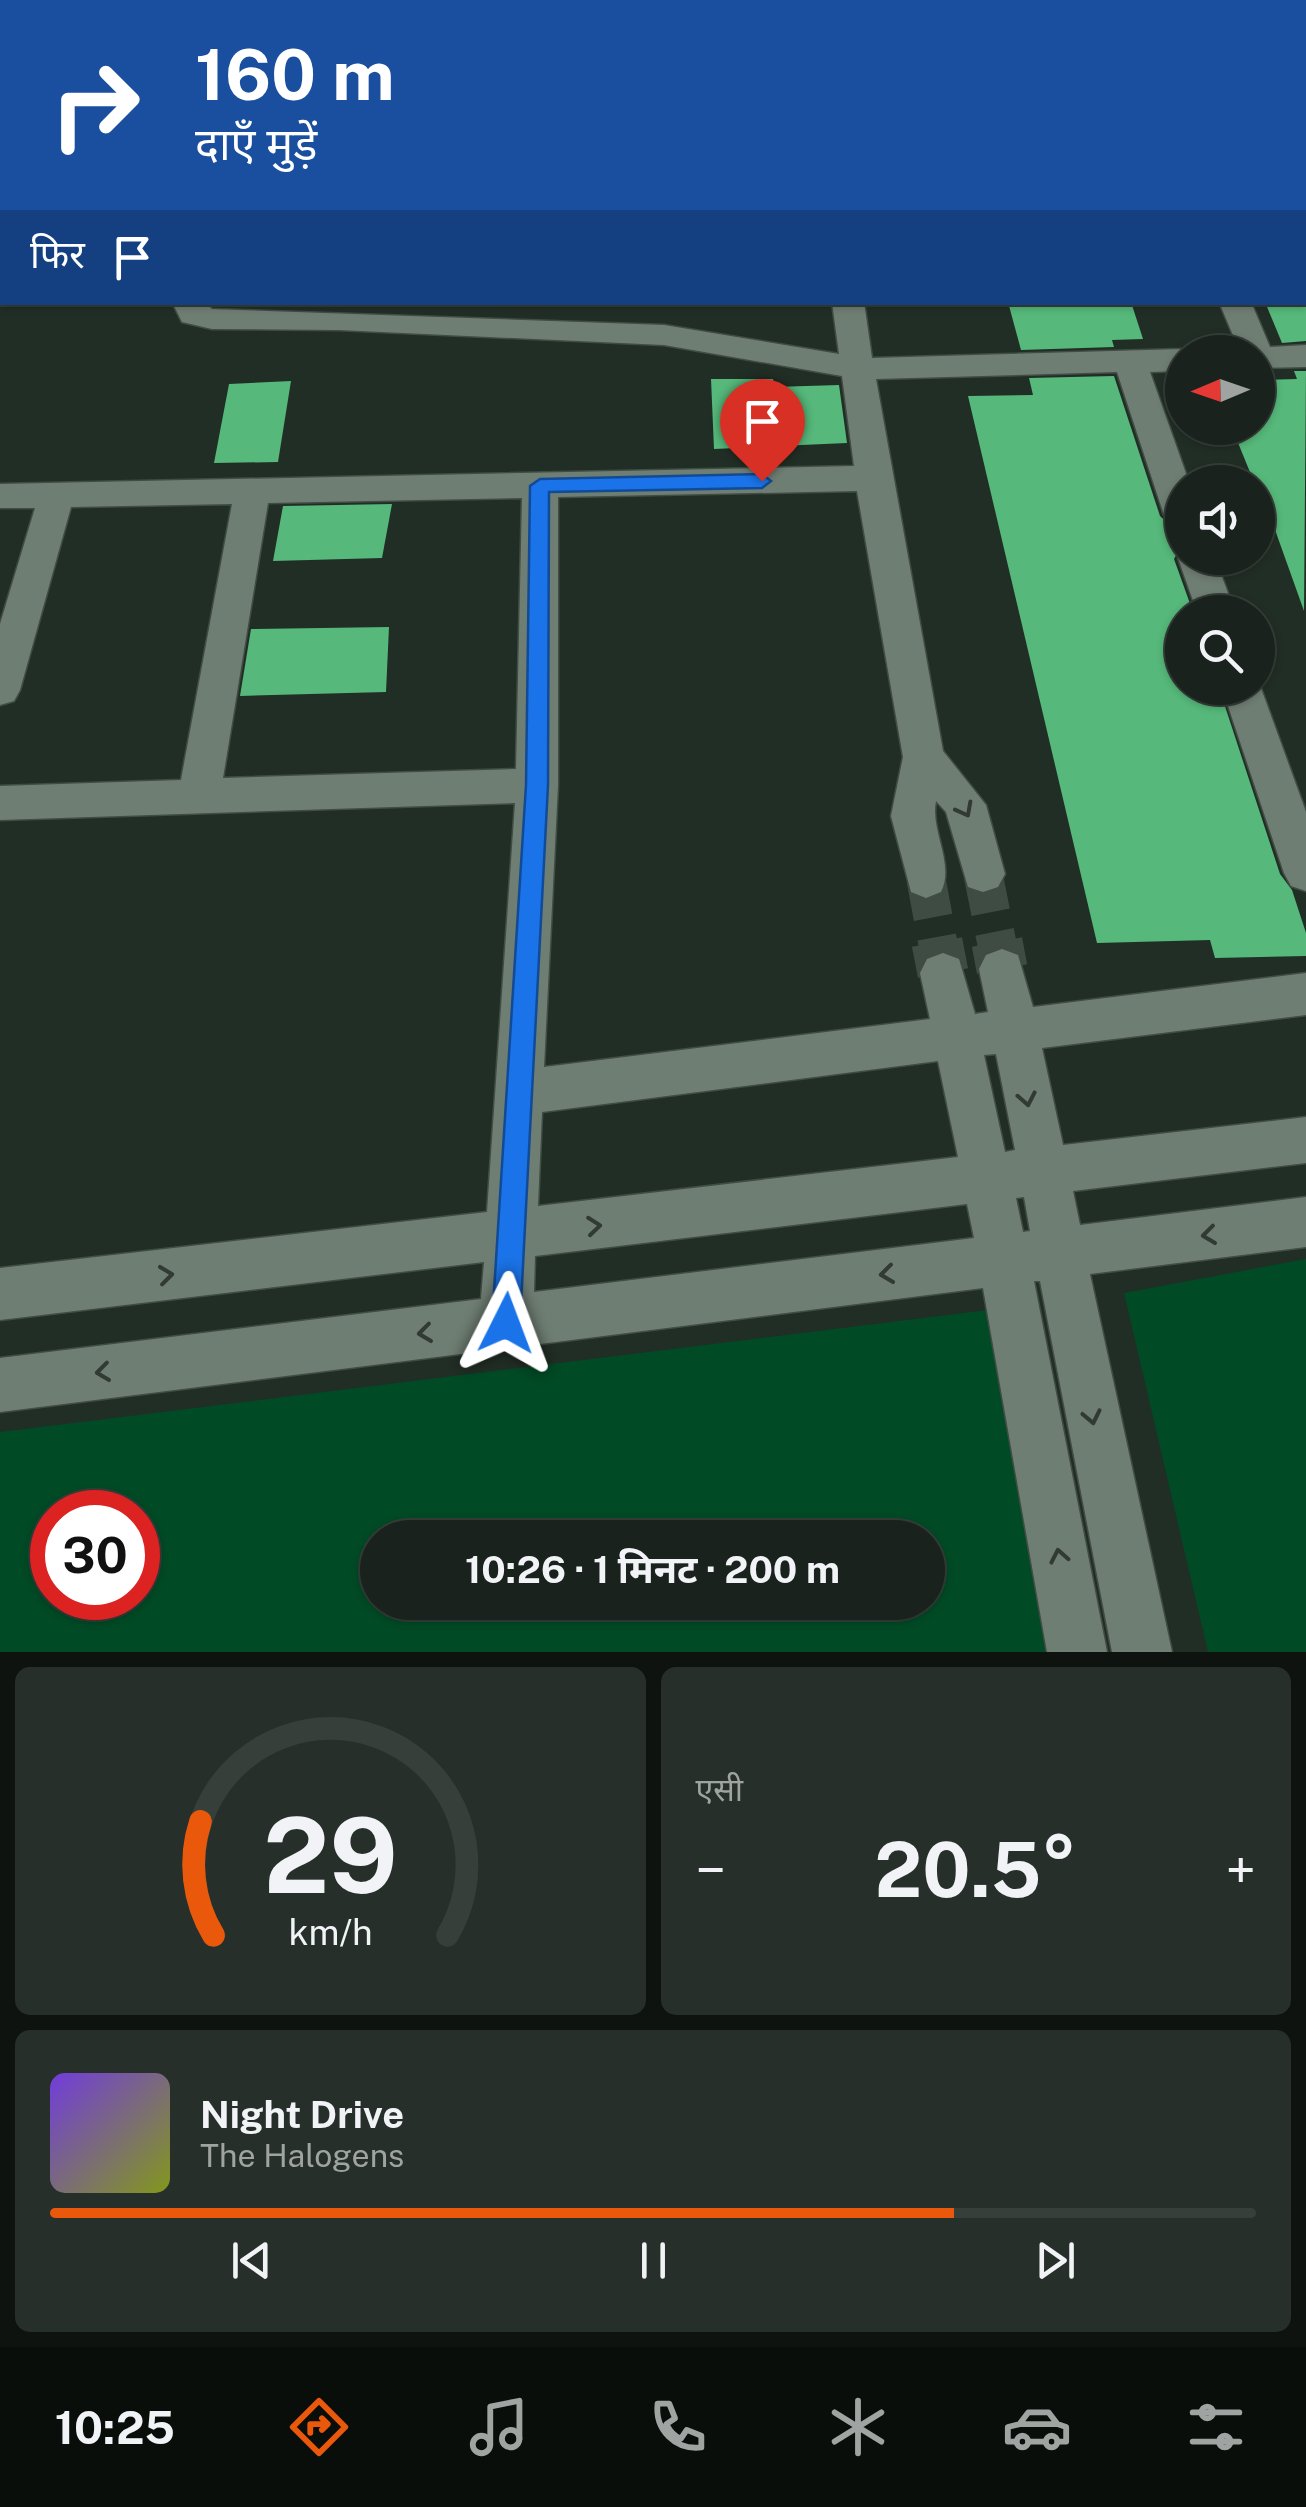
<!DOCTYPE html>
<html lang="hi">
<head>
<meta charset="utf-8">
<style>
  :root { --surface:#19221c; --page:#262f29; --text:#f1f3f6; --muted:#9fa4a3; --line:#373f3b; --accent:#ea580c }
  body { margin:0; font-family:"Public Sans","Noto Sans Devanagari",sans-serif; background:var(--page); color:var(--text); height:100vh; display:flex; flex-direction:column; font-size:38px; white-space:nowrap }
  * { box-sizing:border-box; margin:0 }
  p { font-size:32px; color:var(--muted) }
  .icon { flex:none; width:55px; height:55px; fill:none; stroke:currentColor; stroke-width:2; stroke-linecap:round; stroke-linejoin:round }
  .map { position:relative; height:1652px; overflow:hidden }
  .drawer { display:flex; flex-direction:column; gap:15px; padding:15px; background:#0e130f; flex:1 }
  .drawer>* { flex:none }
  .hud { position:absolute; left:0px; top:0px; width:1308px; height:305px; box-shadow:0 2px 8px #0004,0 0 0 2px var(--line); background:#1a4fa0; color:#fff; overflow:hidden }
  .needle { width:65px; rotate:268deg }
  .buttons { position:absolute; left:1165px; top:335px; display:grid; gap:20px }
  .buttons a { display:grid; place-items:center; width:110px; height:110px; border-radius:50%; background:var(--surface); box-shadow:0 2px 8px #0004,0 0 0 2px var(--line); font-size:50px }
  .speed { position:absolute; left:30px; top:1490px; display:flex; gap:20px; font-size:50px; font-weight:700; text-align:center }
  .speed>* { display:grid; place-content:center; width:130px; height:130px; border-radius:50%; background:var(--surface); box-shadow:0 2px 8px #0004,0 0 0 2px var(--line); line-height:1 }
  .speed .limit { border:15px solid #d22; background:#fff; color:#111 }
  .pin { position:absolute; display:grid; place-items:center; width:85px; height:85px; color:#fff; margin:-102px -42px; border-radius:50% 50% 50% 0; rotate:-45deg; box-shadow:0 0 10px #0007 }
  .pin .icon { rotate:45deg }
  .me { position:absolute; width:110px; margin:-55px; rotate:3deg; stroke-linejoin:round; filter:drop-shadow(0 0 8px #0008) }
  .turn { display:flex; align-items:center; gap:35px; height:210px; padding:0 30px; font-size:45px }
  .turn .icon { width:130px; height:130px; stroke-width:2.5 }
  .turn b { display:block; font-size:70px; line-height:85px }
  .then { display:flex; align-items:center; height:95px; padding:0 30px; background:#0003; gap:20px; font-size:38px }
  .big { font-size:75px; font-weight:700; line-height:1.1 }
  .drawer .tile { flex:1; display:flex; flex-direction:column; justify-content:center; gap:15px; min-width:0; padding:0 35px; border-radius:15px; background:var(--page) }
  .drawer .dial { align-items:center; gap:0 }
  .dial svg { height:260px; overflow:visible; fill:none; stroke:var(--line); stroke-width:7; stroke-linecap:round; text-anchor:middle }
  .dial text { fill:var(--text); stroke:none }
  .song { display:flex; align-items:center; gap:30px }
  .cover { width:120px; height:120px; border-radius:15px; background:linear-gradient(135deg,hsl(260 70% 55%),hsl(70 70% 35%)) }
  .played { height:10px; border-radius:5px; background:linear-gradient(90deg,var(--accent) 75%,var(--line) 75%) }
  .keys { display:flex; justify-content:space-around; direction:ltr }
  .heat { display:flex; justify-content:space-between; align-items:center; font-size:55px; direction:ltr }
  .drawer .tiles { flex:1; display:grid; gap:15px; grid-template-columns:1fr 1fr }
  .tile:last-child { grid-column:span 2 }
  .trip { position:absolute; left:360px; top:1520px; width:585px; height:100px; border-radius:50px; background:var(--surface); box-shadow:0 2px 8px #0004,0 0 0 2px var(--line); font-weight:700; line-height:100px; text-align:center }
  .tab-bar { display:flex; height:160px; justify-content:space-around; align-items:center; background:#0a0e0b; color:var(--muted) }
  .tab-bar .icon { width:70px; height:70px }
  .tab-bar .on { color:var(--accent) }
  .tab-bar b { font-size:45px; color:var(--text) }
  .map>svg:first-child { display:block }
  .green { fill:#004a25; fill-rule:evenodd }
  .building { fill:#56b87a }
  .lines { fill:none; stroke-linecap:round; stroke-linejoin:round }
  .street-tunnel-far1 { stroke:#3f4c43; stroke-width:39; stroke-dasharray:39 20; stroke-linecap:butt }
  .street-tunnel { stroke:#3f4c43; stroke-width:51; stroke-dasharray:51 26; stroke-linecap:butt }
  .street-casing { stroke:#404c44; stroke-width:3 }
  .street { fill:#6f7e73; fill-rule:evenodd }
  .oneway { stroke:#313a33 }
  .route { fill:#1a73e8; stroke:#114b97; stroke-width:2.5 }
</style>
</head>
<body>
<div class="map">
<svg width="1306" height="1652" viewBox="0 0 1306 1652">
  <rect width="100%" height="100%" fill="#212e25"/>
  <g class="green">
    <path d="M 1306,1259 L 1306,1652 L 1208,1652 L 1124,1293 Z"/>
    <path d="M 988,1310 L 1047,1652 L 0,1652 L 0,1432 ZM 52,1512 L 138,1512 L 138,1598 L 52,1598 ZM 378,1538 L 928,1538 L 928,1602 L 378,1602 Z"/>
  </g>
  <g class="building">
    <path d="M 1008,302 L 1131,302 L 1143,339 L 1112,340 L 1114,347 L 1021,350 Z"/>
    <path d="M 1265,302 L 1306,302 L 1306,341 L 1282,343 Z"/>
    <path d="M 1294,371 L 1306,371 L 1304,611 L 1258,482 L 1254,482 L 1232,428 L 1258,428 L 1258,380 L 1297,379 Z"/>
    <path d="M 1114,376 L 1160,516 L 1174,529 L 1180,548 L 1174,559 L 1193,612 L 1182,612 L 1182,688 L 1219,688 L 1280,874 L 1292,890 L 1306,933 L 1306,956 L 1215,958 L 1210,940 L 1097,943 L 968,396 L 1033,395 L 1029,378 Z"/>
    <path d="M 711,379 L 773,379 L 774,387 L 839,385 L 847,443 L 714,449 Z"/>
    <path d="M 291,381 L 278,462 L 214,463 L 229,384 Z"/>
    <path d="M 392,504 L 382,558 L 273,561 L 283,506 Z"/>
    <path d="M 389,627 L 386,692 L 240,696 L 251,629 Z"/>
  </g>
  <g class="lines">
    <g class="street-tunnel-far1">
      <path d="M 983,874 L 997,944"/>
      <path d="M 926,879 L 938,944"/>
    </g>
    <g class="street-tunnel">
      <path d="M 937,942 L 943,973"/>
      <path d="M 997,942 L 1002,969"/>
    </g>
    <defs>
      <g id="street">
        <rect x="778" y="0" width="26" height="2"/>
        <path d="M 1094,0 L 1120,0 L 1121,2 L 1095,2 Z"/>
        <path d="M 1205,0 L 1231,0 L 1232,2 L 1206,2 Z"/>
        <rect x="1305" y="34" width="1" height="16"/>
        <rect x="0" y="97" width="2" height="16"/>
        <rect x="0" y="283" width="2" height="20"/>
        <path d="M 172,302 L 204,302 L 212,309 L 664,325 L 839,354 L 832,302 L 864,302 L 872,358 L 1182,349 L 1194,352 L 1182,352 L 1182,371 L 1150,372 L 1189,482 L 1182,482 L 1182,528 L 1169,524 L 1164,515 L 1117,372 L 876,379 L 943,751 L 986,805 L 1005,874 L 998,887 L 983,892 L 968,887 L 946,812 L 936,801 C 930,831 955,864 941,892 L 926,898 L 911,892 L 891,816 L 903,757 L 857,491 L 558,497 L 558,785 L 544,1067 L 930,1019 L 920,973 L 927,959 L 943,953 L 959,959 L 975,1014 L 988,1012 L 979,969 L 986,955 L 1002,949 L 1018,955 L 1033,1007 L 1306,973 L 1306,1015 L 1042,1048 L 1063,1145 L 1306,1117 L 1306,1163 L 1073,1191 L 1080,1225 L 1306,1197 L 1306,1247 L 1090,1274 L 1172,1652 L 1112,1652 L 1040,1281 L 1034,1281 L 1107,1652 L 1047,1652 L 983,1288 L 0,1412 L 0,1358 L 481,1299 L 484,1262 L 0,1320 L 0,1268 L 487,1212 L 515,803 L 0,820 L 0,786 L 181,780 L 232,504 L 71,507 L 20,690 L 14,701 L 0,705 L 0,624 L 35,508 L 0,508 L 0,484 L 854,466 L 842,376 L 664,345 L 339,330 L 212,329 L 182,322 ZM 522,498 L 516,769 L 223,778 L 268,503 ZM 996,1054 L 1015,1150 L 1005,1152 L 984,1055 ZM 938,1061 L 958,1157 L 538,1206 L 542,1112 ZM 1024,1197 L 1030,1231 L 1023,1232 L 1016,1198 ZM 967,1204 L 974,1238 L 534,1292 L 535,1256 Z"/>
        <path d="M 1219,302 L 1251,302 L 1270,347 L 1306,345 L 1306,367 L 1258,368 L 1258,352 L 1240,352 Z"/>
        <path d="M 1182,551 L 1182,558 L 1215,558 L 1235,612 L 1197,612 L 1178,558 Z"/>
        <path d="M 1258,680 L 1306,812 L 1306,891 L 1291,886 L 1284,873 L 1222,688 L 1258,688 Z"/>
      </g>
    </defs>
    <use href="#street" class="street-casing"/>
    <use href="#street" class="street"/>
  </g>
  <defs><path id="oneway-chevron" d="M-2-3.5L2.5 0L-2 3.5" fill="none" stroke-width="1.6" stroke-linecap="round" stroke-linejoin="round" transform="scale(2.5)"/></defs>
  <g class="oneway">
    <use href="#oneway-chevron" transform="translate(965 810) rotate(62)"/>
    <use href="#oneway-chevron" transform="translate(1027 1099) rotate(79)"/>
    <use href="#oneway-chevron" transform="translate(594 1226) rotate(-6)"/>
    <use href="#oneway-chevron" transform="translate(1209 1235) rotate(173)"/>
    <use href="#oneway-chevron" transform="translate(887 1274) rotate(173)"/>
    <use href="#oneway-chevron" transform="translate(166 1275) rotate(-7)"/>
    <use href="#oneway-chevron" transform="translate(425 1333) rotate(173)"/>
    <use href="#oneway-chevron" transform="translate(103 1372) rotate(173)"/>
    <use href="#oneway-chevron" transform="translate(1092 1417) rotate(78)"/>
    <use href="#oneway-chevron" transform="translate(1059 1556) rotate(-101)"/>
  </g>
  <path class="route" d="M 762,474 L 771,481 L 762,488 L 549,492 L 548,785 L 520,1323 L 516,1333 L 506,1337 L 496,1333 L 492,1323 L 526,785 L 530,486 L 540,479 Z"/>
</svg>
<div class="buttons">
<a><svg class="needle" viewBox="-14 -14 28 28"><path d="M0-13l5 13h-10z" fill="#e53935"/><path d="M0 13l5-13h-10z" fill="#9fa4a3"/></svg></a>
<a><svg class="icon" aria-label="sound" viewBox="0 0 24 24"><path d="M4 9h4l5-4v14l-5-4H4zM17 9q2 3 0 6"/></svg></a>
<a><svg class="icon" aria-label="search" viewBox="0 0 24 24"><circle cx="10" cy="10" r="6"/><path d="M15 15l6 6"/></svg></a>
</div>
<div class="speed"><div class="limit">30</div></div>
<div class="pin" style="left:762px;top:481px;background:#d93025"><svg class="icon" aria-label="arrive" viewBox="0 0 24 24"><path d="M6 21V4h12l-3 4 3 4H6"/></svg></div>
<svg class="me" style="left:506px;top:1323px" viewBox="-20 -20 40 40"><path d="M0-17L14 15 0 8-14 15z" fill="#1a73e8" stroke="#fff" stroke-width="4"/></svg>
<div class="trip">10:26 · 1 मिनट · 200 m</div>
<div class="hud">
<div class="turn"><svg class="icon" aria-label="right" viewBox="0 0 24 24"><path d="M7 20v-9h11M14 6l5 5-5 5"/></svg><div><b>160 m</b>दाएँ मुड़ें</div></div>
<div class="then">फिर<svg class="icon" aria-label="arrive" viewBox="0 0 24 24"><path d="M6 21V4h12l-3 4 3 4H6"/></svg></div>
</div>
</div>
<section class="drawer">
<div class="tiles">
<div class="tile dial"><svg viewBox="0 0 100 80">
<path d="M14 69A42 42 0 1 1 86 69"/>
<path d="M14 69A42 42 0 0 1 10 34" stroke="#ea580c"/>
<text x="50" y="56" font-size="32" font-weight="700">29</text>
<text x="50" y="72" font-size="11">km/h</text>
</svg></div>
<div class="tile"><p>एसी</p>
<div class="heat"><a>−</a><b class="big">20.5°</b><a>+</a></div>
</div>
<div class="tile">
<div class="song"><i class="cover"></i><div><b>Night Drive</b><p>The Halogens</p></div></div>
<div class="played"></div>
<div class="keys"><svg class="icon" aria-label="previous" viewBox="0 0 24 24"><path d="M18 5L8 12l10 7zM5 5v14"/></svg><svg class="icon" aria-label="pause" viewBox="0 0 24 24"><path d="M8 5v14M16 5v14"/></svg><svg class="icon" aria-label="next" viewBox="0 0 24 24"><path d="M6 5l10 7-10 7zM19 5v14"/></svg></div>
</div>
</div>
</section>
<nav class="tab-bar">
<b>10:25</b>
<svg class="icon on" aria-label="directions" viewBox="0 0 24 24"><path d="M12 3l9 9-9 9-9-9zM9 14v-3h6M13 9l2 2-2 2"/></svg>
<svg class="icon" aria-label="music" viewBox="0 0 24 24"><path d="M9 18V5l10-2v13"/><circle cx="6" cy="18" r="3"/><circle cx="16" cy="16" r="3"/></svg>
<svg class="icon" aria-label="phone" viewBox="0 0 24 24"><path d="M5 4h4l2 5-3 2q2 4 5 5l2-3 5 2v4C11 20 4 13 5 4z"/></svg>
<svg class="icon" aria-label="climate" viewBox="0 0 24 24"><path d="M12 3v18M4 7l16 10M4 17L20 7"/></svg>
<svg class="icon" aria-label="car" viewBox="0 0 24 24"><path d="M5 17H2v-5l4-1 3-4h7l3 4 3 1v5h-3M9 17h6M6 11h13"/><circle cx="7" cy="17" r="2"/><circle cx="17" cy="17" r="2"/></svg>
<svg class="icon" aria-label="filters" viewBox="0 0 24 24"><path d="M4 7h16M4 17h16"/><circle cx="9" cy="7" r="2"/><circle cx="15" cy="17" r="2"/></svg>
</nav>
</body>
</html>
